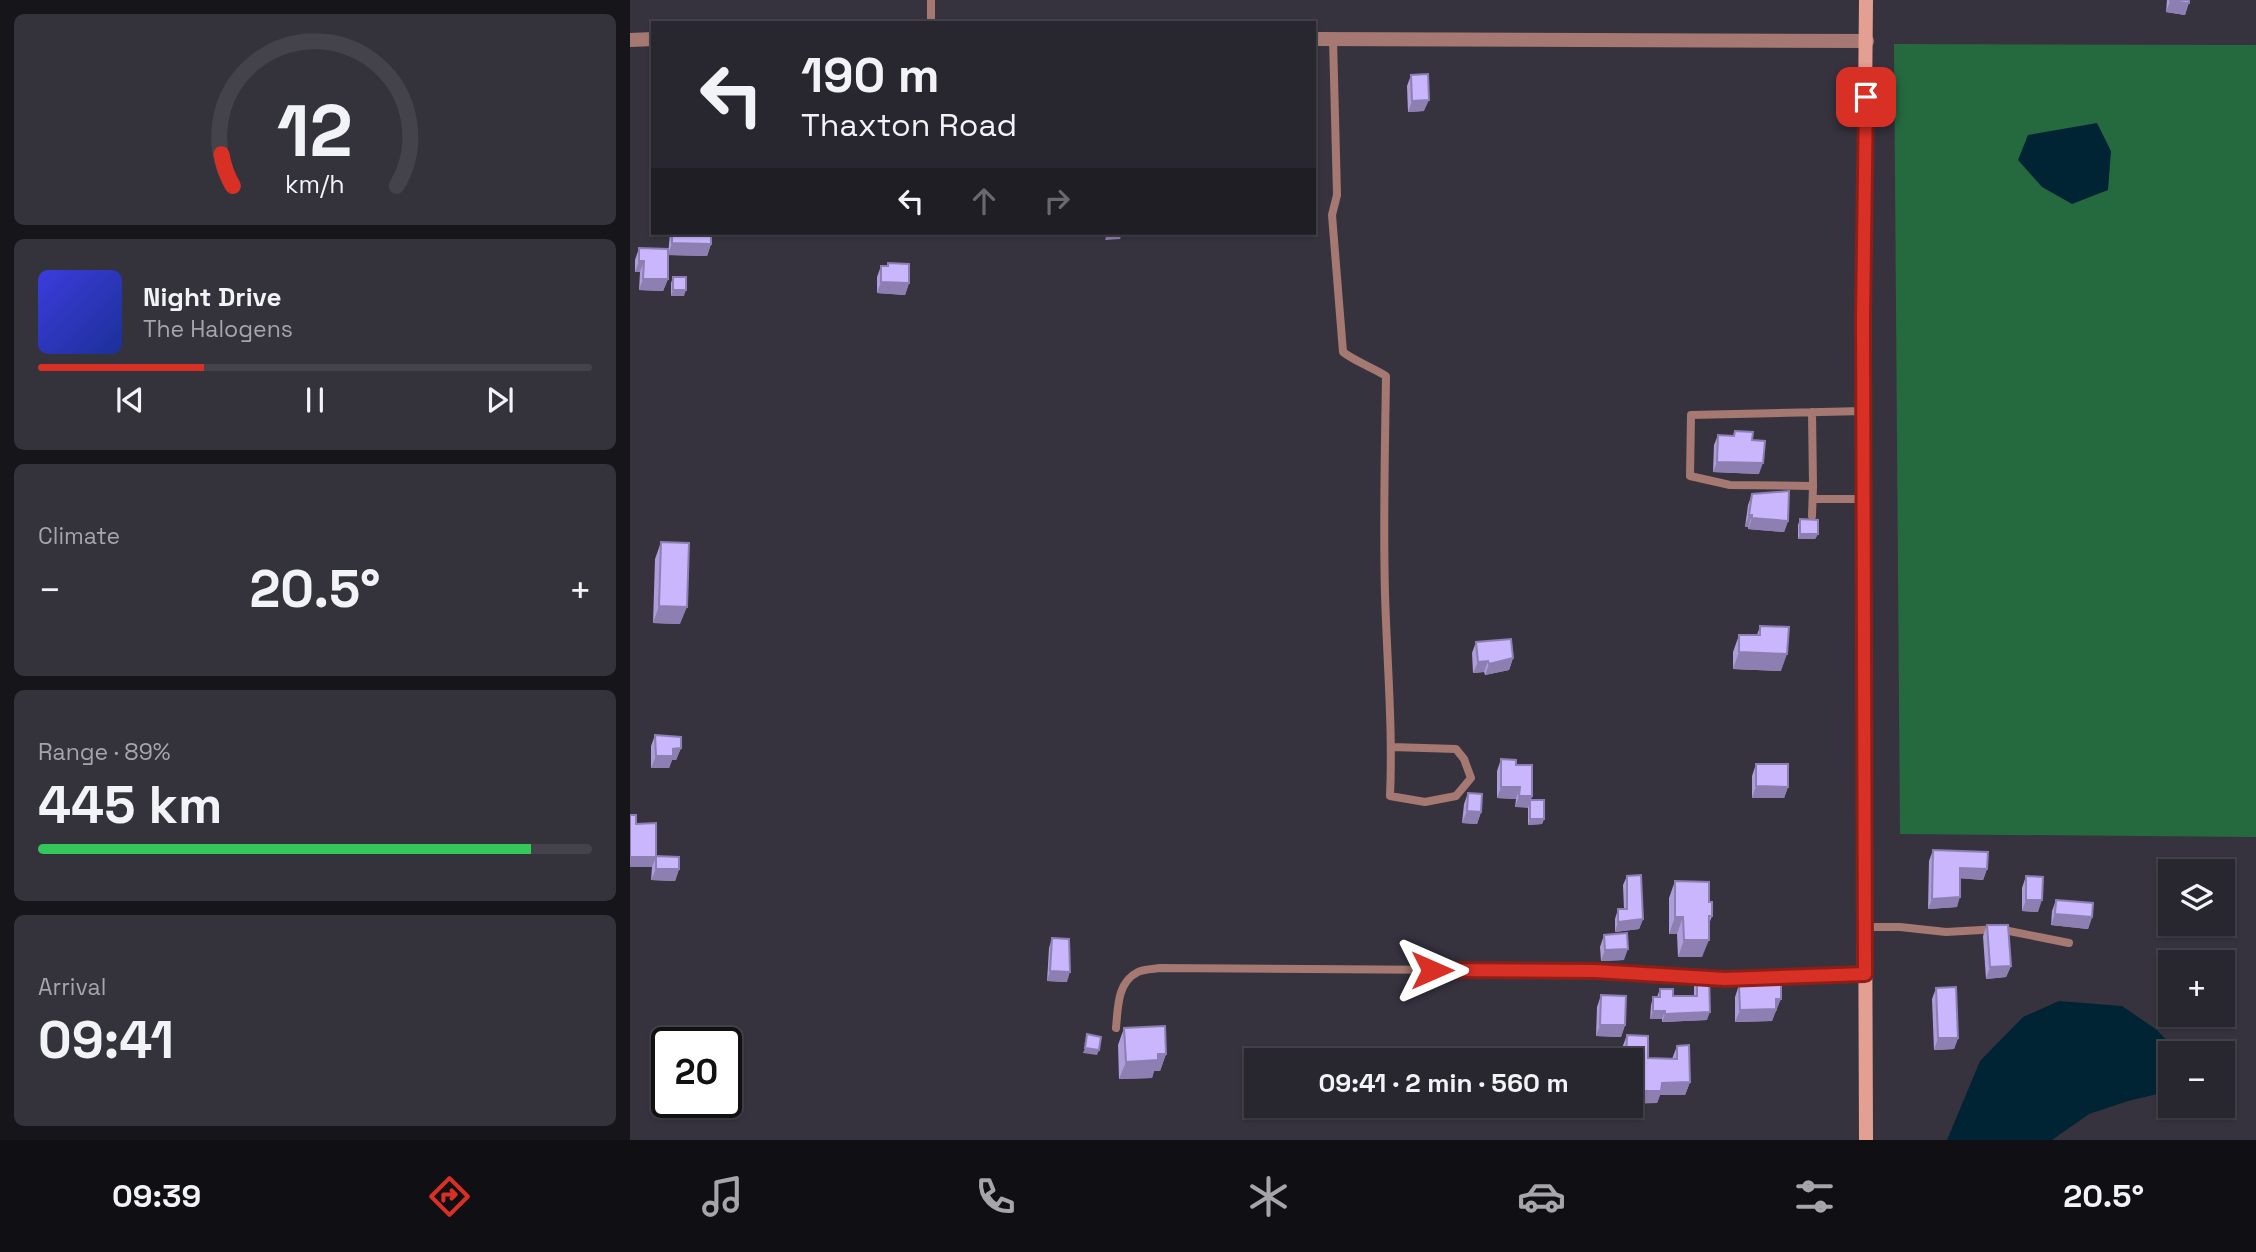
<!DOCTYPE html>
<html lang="en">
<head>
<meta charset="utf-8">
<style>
  :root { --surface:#28262f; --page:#34323b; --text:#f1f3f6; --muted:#a5a5aa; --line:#44434b; --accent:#d93025 }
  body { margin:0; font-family:"Space Grotesk",sans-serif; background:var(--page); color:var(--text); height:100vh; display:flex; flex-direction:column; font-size:26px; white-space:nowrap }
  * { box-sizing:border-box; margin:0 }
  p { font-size:23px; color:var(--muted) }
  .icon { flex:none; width:38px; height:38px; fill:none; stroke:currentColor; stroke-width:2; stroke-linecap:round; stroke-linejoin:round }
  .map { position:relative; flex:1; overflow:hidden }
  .details { display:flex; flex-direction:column; gap:14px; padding:14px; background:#16151a; width:630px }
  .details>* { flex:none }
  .hud { position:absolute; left:21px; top:21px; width:665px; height:214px; border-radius:0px; box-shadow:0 2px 5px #0004,0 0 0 2px var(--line); background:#28262f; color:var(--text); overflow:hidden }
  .tools { position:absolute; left:1528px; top:859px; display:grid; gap:14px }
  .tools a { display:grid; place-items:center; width:77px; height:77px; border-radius:0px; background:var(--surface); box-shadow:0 2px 5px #0004,0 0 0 2px var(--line); font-size:35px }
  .speed { position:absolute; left:21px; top:1027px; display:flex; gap:14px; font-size:35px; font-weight:700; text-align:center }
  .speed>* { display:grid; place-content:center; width:91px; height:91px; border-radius:50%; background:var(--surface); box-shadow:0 2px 5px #0004,0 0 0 2px var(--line); line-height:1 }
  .speed .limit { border:4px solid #111; border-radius:10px; background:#fff; color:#111 }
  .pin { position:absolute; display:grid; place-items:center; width:60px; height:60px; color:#fff; margin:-30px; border-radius:14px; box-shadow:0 4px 10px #0006 }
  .me { position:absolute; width:77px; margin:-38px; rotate:90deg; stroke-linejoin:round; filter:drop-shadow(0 0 5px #0008) }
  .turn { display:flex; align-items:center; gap:24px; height:147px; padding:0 35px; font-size:32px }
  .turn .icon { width:91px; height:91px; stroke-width:2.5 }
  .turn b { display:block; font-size:49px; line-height:60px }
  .lanes { display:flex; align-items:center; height:66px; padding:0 35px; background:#0003; justify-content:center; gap:35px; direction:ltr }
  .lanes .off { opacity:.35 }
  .big { font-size:52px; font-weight:700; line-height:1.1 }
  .details .card { flex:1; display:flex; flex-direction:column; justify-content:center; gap:10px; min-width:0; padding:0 24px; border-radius:10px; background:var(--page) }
  .details .dial { align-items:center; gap:0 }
  .dial svg { height:182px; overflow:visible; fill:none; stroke:var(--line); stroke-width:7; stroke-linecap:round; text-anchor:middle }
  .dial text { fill:var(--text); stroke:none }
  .song { display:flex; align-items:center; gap:21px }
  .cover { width:84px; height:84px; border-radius:10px; background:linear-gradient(135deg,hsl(240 70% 55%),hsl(230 70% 35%)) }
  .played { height:7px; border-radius:4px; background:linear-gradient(90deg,var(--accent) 30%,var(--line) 30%) }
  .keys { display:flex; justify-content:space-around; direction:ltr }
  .heat { display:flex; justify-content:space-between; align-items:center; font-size:38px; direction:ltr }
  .charge { height:10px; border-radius:5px; background:linear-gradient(90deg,#34c759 89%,var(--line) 0) }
  .trip { position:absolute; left:614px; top:1048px; width:399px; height:70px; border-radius:0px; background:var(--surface); box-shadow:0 2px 5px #0004,0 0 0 2px var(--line); font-weight:700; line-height:70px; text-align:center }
  .dock { display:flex; height:112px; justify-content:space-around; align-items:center; background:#100f13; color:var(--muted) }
  .dock .icon { width:49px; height:49px }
  .dock .current { color:var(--accent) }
  .dock b { font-size:32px; color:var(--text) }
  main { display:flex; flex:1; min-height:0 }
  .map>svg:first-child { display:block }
  .green { fill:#256a3f }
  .water { fill:#002434 }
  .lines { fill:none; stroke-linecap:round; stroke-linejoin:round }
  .lane { stroke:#a57972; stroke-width:8 }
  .street { stroke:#a57972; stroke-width:14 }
  .secondary { stroke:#e49f93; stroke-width:14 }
  .wall { fill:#ad9dda }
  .shaded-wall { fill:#8d7fb1 }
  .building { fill:#c9b6fd; stroke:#8d7fb1; stroke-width:2 }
  .route-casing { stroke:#8d1f18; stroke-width:18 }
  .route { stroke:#d93025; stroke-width:12 }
</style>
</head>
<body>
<main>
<section class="details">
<div class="card dial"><svg viewBox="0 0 100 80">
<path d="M14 69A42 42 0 1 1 86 69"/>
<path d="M14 69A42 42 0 0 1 9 55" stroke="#d93025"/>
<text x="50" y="56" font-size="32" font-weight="700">12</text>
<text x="50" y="72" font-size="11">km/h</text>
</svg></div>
<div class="card">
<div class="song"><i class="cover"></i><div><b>Night Drive</b><p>The Halogens</p></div></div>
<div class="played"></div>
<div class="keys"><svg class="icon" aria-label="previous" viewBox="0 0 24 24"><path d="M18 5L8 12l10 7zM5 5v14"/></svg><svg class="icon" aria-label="pause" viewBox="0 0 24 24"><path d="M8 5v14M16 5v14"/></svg><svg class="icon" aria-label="next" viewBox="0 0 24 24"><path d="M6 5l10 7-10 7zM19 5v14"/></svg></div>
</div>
<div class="card"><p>Climate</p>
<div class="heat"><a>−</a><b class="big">20.5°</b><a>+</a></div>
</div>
<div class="card"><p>Range · 89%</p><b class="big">445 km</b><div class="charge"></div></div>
<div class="card"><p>Arrival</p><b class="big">09:41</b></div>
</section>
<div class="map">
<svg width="1626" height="1140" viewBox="0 0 1626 1140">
  <rect width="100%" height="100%" fill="#36333f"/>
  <path class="green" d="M 1264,44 L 1626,45 L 1626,837 L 1270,834 Z"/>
  <g class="water">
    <path d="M 1467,123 L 1481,151 L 1478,190 L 1442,204 L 1412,187 L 1388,160 L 1398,135 Z"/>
    <path d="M 1429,1001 L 1492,1006 L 1527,1030 L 1549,1053 L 1540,1054 L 1540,1091 L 1498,1101 L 1459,1114 L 1422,1140 L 1317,1140 L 1350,1061 L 1393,1017 Z"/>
  </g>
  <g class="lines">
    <g class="lane">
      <path d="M 301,0 L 301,23"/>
      <path d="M 703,39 L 707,195 L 702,215 L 713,352 C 726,362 742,367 756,376 C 755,449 753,522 755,594 C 757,662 763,729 760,796 L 795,802 L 826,796 L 841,778 L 834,759 L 826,749 L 762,747"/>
      <path d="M 1182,412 L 1183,486 L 1100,485 L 1060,476 L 1061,415 L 1234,411"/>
      <path d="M 1183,499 L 1234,499"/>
      <path d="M 1182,516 L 1183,486"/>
      <path d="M 1235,927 L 1270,927 L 1316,932 L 1369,929 L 1439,943"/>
      <path d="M 486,1028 C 488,1008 487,982 508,972 C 514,969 523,969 530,968 L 965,971 L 1095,979 L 1235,974"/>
    </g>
    <g class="street">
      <path d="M 684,39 L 1237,41"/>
      <path d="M 0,40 L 23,39"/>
    </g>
    <path class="secondary" d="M 1236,1140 L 1233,319 L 1236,0"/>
  </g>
  <g class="wall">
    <path d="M 1537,0 L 1559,0 L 1555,15 L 1536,12 Z"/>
    <path d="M 781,75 L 794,111 L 778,112 L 777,86 Z"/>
    <path d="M 40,233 L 81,233 L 81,244 L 77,256 L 38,255 Z"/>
    <path d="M 9,248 L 38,279 L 33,291 L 9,290 L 10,272 L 5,272 L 5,260 Z"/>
    <path d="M 258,263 L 279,283 L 275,295 L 247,293 L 247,277 L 251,266 L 257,266 Z"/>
    <path d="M 43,277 L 54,296 L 41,296 L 41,283 Z"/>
    <path d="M 1105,431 L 1122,440 L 1129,474 L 1083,472 L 1084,445 L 1088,435 L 1103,436 Z"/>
    <path d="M 1122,494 L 1158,521 L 1154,532 L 1118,529 L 1118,527 L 1115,527 L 1118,505 Z"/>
    <path d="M 1170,519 L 1188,534 L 1185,539 L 1168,539 L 1168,525 Z"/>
    <path d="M 31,542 L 50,624 L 23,623 L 25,559 Z"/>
    <path d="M 1130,626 L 1151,671 L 1103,669 L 1103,652 L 1109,635 L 1127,635 Z"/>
    <path d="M 846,642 L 883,658 L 879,670 L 855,675 L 854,672 L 843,673 L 842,653 Z"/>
    <path d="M 25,735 L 51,748 L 46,760 L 42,760 L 39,768 L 21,768 L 21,746 Z"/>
    <path d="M 871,759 L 886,765 L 902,796 L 901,800 L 914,819 L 912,824 L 898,825 L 898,807 L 885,807 L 886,799 L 867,798 L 867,771 Z"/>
    <path d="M 1126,764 L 1158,787 L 1154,798 L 1122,798 L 1122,776 Z"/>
    <path d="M 838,793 L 851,812 L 847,824 L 832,823 L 834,804 Z"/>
    <path d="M 0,815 L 26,856 L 49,869 L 45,881 L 21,880 L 22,867 L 0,867 Z"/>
    <path d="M 1303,850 L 1357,869 L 1353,880 L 1330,878 L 1327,907 L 1298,909 L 1299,861 Z"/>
    <path d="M 997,876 L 1013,919 L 1009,929 L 985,932 L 985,919 L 988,909 L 994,909 L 993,885 Z"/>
    <path d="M 1396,876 L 1408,912 L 1392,911 L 1392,888 Z"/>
    <path d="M 1045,881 L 1082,916 L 1079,924 L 1072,957 L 1048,957 L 1047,934 L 1039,934 L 1039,898 Z"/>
    <path d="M 1426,900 L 1462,917 L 1458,929 L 1421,925 L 1422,911 Z"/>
    <path d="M 1357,925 L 1381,966 L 1376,977 L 1356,979 L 1353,936 Z"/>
    <path d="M 974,935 L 994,960 L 971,961 L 970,947 Z"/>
    <path d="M 422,938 L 437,982 L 417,981 L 419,948 Z"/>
    <path d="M 1067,977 L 1077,1020 L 1032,1022 L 1032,1019 L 1020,1019 L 1021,1005 L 1023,997 L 1027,997 L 1030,989 L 1043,996 L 1064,996 L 1064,985 Z"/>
    <path d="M 1109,985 L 1147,1011 L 1145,1011 L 1142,1021 L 1105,1022 L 1105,997 Z"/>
    <path d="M 1306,988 L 1328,1038 L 1324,1049 L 1304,1050 L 1302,999 Z"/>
    <path d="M 971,995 L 995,1025 L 991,1037 L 966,1036 L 967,1007 Z"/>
    <path d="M 494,1028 L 536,1054 L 530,1071 L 524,1071 L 522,1078 L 489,1079 L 488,1045 Z"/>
    <path d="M 997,1035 L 1018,1058 L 1042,1059 L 1047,1046 L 1060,1082 L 1055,1095 L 1030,1095 L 1027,1103 L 1001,1060 L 962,1060 L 963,1059 L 992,1058 L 992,1048 Z"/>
  </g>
  <g class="shaded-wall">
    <path d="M 1540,1 L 1559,3 L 1555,15 L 1536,12 Z"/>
    <path d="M 799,100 L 794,111 L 778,112 L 782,101 Z"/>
    <path d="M 477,234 L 492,234 L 490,239 L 475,240 Z"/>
    <path d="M 42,243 L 81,244 L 77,256 L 38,255 Z"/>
    <path d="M 9,261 L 14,261 L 10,272 L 5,272 Z"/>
    <path d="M 13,279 L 38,279 L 33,291 L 9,290 Z"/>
    <path d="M 251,282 L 279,283 L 275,295 L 247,293 Z"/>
    <path d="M 43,290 L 56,290 L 54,296 L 41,296 Z"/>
    <path d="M 1087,462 L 1133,463 L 1129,474 L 1083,472 Z"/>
    <path d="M 1119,515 L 1122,515 L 1118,527 L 1115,527 Z"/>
    <path d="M 1122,518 L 1158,521 L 1154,532 L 1118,529 Z"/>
    <path d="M 1170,534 L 1188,534 L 1185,539 L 1168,539 Z"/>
    <path d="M 29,606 L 57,607 L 50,624 L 23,623 Z"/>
    <path d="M 1109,652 L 1157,654 L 1151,671 L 1103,669 Z"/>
    <path d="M 883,658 L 879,670 L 855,675 L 859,664 Z"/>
    <path d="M 858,661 L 854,672 L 843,673 L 848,662 Z"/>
    <path d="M 51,748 L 46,760 L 42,760 L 39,768 L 21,768 L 26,756 L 43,749 Z"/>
    <path d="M 1126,786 L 1158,787 L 1154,798 L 1122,798 Z"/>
    <path d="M 871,787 L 890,787 L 886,799 L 867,798 Z"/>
    <path d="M 889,796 L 902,796 L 898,808 L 885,807 Z"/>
    <path d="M 837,811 L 851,812 L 847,824 L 832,823 Z"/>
    <path d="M 900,819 L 914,819 L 912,824 L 898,825 Z"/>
    <path d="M 0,857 L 26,857 L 22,867 L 0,867 Z"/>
    <path d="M 1330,868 L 1357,869 L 1353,880 L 1326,878 Z"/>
    <path d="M 26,869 L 49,869 L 45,881 L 21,880 Z"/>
    <path d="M 1330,897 L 1327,907 L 1298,909 L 1302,899 Z"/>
    <path d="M 1396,900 L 1412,900 L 1408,912 L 1392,911 Z"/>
    <path d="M 1425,914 L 1462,917 L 1458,929 L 1421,925 Z"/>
    <path d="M 1045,917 L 1053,917 L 1047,934 L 1039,934 Z"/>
    <path d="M 1013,919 L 1009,929 L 985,932 L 988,922 Z"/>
    <path d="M 1054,940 L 1079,940 L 1072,957 L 1048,957 Z"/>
    <path d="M 998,949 L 994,960 L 971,961 L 975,950 Z"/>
    <path d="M 1381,966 L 1376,977 L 1356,979 L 1360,967 Z"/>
    <path d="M 420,971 L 440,972 L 437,982 L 417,981 Z"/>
    <path d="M 1146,999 L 1151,999 L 1142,1021 L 1105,1022 L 1110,1010 Z"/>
    <path d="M 1023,1011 L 1035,1011 L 1032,1019 L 1020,1019 Z"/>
    <path d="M 1080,1012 L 1077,1020 L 1032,1022 L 1035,1014 Z"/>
    <path d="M 970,1025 L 995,1025 L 991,1037 L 966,1036 Z"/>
    <path d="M 1308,1038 L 1328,1038 L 1324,1049 L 1304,1050 Z"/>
    <path d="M 455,1048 L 469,1050 L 467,1055 L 453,1053 Z"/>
    <path d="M 528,1054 L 536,1054 L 530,1071 L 524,1071 L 522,1078 L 489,1079 L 496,1062 Z"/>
    <path d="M 1060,1082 L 1055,1095 L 1030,1095 L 1027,1103 L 1001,1104 L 1001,1091 L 1032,1083 Z"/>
  </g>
  <g class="building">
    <path d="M 1540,0 L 1559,0 L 1559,3 L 1540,1 Z"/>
    <path d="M 798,74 L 799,100 L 782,101 L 781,75 Z"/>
    <path d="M 42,233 L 81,233 L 81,244 L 42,243 Z"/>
    <rect x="477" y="233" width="15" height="1"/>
    <path d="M 9,248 L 38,249 L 38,279 L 13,279 L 14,261 L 9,261 Z"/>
    <path d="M 258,263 L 279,264 L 279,283 L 251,282 L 251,266 L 258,266 Z"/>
    <rect x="43" y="277" width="13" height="13"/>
    <path d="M 1105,431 L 1123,432 L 1122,440 L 1135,441 L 1133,463 L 1087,462 L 1088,435 L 1104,436 Z"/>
    <path d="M 1159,491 L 1158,521 L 1122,518 L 1122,515 L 1119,515 L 1122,494 Z"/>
    <path d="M 1170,519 L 1188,520 L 1188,534 L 1170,534 Z"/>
    <path d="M 31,542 L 59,543 L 57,607 L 29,606 Z"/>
    <path d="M 1130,626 L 1159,627 L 1157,654 L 1109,652 L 1109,635 L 1130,635 Z"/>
    <path d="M 881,639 L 883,658 L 859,664 L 858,661 L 848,662 L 846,642 Z"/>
    <path d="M 25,735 L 51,737 L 51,748 L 43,749 L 43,756 L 26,756 Z"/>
    <path d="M 871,759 L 886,760 L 886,765 L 902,765 L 902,796 L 889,796 L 890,787 L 871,787 Z"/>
    <path d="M 1126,764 L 1158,764 L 1158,787 L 1126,786 Z"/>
    <path d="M 838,793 L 852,794 L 851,812 L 837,811 Z"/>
    <rect x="900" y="800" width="14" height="19"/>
    <path d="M 0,815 L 6,815 L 6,824 L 26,823 L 26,857 L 0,857 Z"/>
    <path d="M 1303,850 L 1358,852 L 1357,869 L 1330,868 L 1330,897 L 1302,899 Z"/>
    <path d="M 26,856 L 49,857 L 49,869 L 26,869 Z"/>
    <path d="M 1011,875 L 1013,919 L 988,922 L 988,909 L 997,909 L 997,876 Z"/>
    <path d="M 1396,876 L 1413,877 L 1412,900 L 1396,900 Z"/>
    <path d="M 1045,881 L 1079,882 L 1079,902 L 1082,902 L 1082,916 L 1079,916 L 1079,940 L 1054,940 L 1053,917 L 1045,917 Z"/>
    <path d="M 1426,900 L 1463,903 L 1462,917 L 1425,914 Z"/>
    <path d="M 1357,925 L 1378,925 L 1381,966 L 1360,967 Z"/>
    <path d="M 997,933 L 998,949 L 975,950 L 974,935 Z"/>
    <path d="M 422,938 L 439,939 L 440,972 L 420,971 Z"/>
    <path d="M 1067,977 L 1079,977 L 1080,1012 L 1035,1014 L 1035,1011 L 1023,1011 L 1023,997 L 1030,997 L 1030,989 L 1043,989 L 1043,996 L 1067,996 Z"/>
    <path d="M 1151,984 L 1151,999 L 1146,999 L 1146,1009 L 1110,1010 L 1109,985 Z"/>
    <path d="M 1326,987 L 1328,1038 L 1308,1038 L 1306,988 Z"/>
    <path d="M 971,995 L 996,996 L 995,1025 L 970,1025 Z"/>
    <path d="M 535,1026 L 536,1054 L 528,1054 L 528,1060 L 496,1062 L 494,1028 Z"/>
    <path d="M 457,1034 L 471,1037 L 469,1050 L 455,1048 Z"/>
    <path d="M 997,1035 L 1018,1036 L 1018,1058 L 1047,1059 L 1047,1046 L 1059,1045 L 1060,1082 L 1032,1083 L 1031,1091 L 1001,1091 L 1001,1060 L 963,1060 L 963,1059 L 996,1058 Z"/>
  </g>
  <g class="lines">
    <defs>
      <path id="route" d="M 802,970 L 965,971 L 1095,979 L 1235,974 L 1233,319 L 1236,97"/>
    </defs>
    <use href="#route" class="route-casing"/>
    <use href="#route" class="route"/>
  </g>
</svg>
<div class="tools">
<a><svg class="icon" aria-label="layers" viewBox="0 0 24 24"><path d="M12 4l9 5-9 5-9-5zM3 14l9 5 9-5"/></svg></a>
<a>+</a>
<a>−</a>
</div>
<div class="speed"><div class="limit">20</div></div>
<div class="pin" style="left:1236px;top:97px;background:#d93025"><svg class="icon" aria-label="arrive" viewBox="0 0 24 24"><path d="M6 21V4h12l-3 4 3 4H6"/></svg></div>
<svg class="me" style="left:802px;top:970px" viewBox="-20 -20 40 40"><path d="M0-17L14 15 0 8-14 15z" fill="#d93025" stroke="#fff" stroke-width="4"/></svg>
<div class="trip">09:41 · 2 min · 560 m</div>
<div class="hud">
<div class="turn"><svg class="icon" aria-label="left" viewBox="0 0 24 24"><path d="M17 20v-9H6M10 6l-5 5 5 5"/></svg><div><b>190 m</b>Thaxton Road</div></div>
<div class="lanes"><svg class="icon" aria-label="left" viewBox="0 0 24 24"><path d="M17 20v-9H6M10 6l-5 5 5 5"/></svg><svg class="icon off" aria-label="ahead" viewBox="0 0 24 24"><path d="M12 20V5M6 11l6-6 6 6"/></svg><svg class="icon off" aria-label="right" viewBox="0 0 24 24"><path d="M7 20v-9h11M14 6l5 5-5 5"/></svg></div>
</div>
</div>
</main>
<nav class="dock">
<b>09:39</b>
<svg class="icon current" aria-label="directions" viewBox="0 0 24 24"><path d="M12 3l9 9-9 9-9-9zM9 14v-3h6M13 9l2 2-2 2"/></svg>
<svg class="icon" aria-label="music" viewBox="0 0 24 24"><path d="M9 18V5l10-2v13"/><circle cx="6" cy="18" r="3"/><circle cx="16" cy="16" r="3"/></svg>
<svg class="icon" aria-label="phone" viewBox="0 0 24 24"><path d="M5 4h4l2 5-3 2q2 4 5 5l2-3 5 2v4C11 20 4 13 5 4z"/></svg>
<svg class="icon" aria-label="climate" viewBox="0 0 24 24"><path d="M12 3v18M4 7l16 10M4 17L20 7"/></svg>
<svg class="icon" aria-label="car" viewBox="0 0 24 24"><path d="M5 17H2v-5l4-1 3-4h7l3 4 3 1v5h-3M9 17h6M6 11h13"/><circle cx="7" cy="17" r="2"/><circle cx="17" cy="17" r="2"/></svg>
<svg class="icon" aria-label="filters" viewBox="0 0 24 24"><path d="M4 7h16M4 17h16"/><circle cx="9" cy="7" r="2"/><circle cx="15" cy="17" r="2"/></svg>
<b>20.5°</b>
</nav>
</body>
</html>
